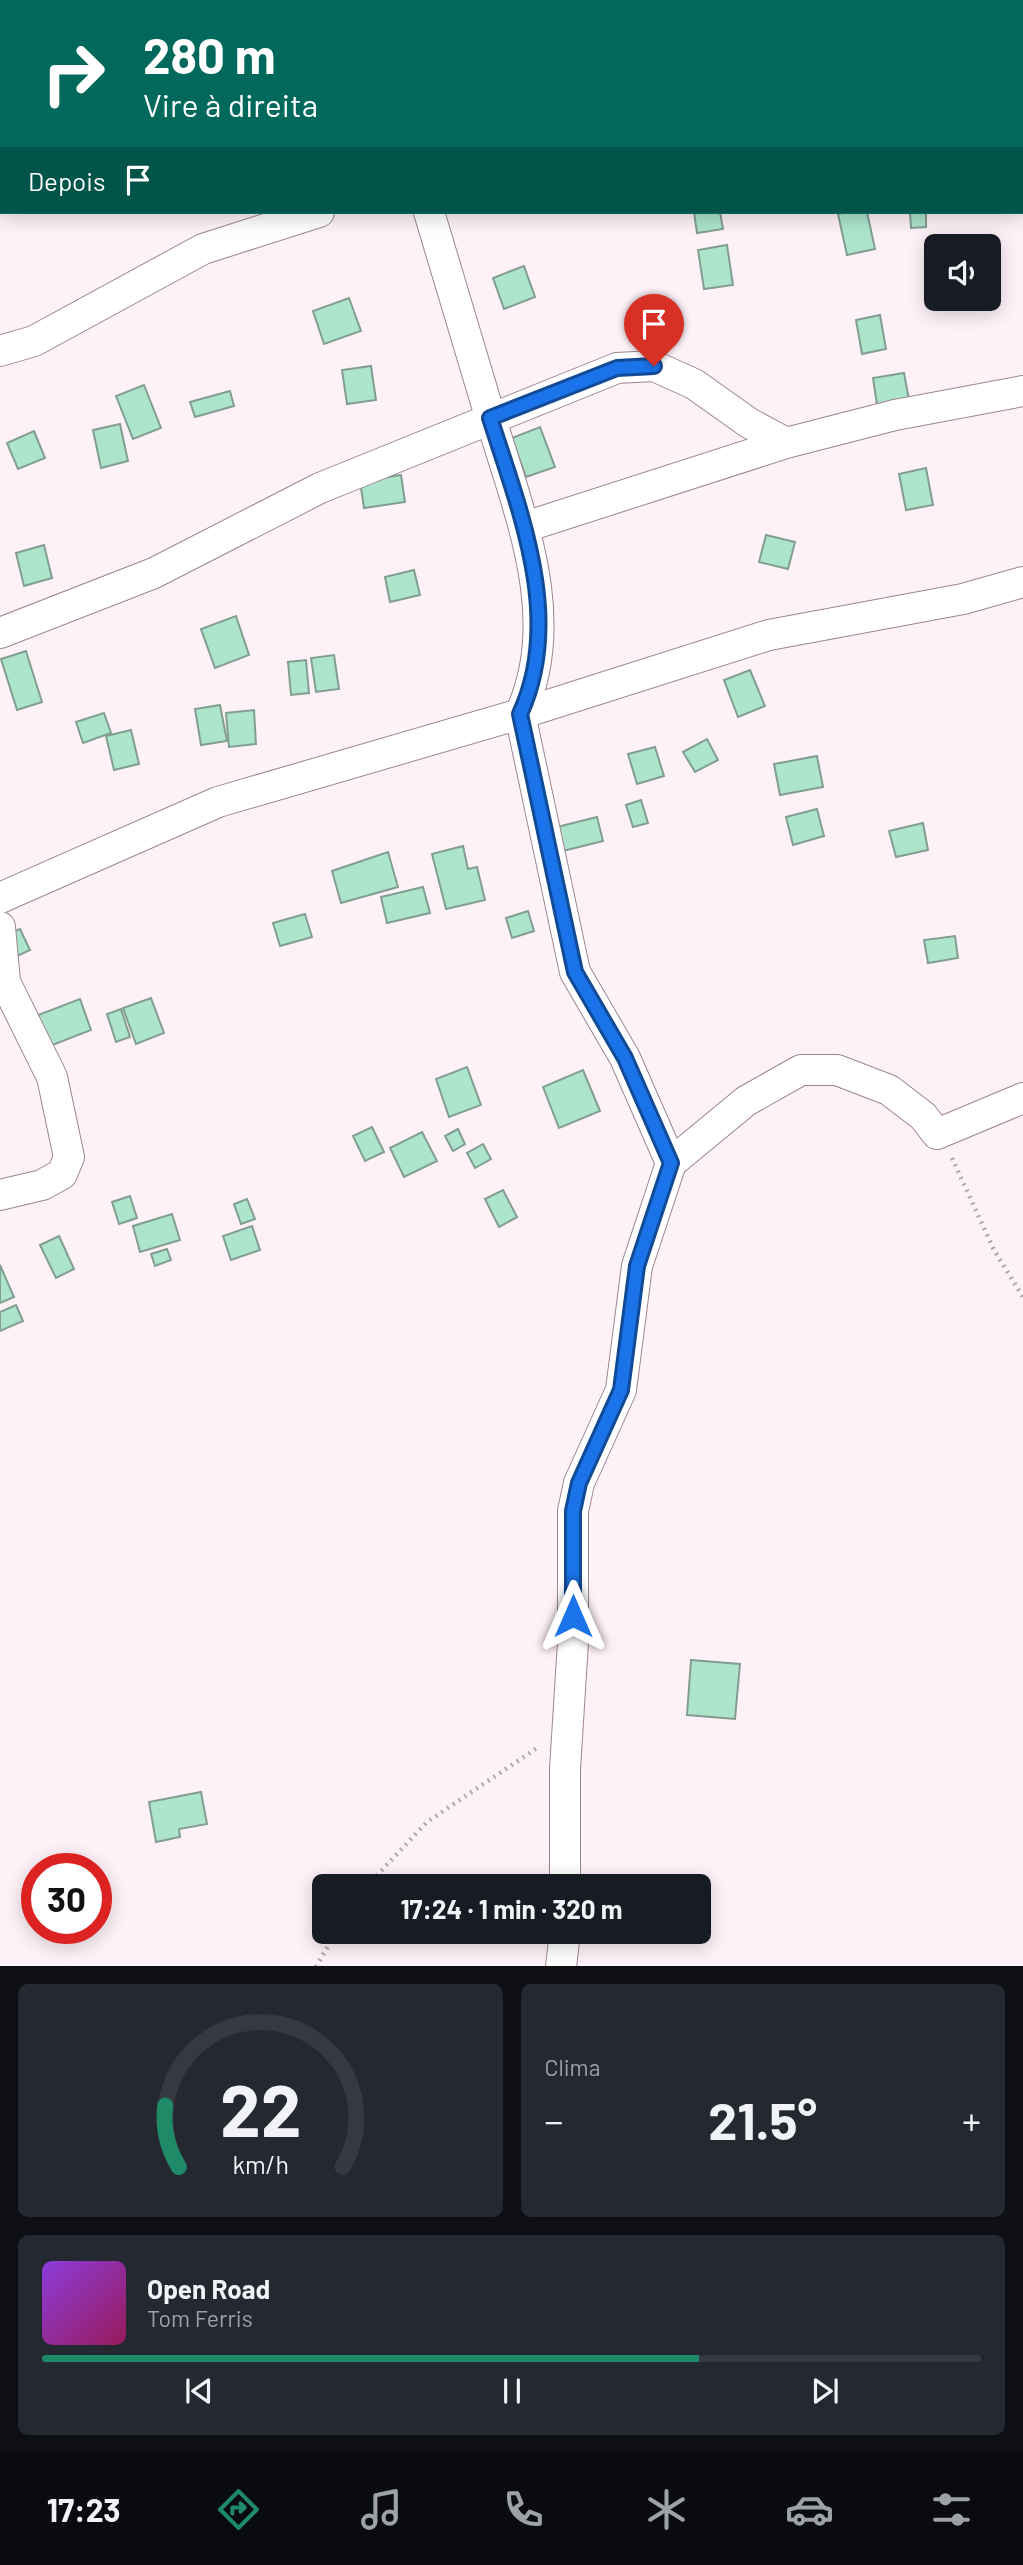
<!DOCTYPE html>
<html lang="pt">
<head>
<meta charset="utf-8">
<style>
  :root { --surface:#171b24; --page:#242831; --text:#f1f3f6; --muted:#9ea1a6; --line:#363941; --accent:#1e8a68 }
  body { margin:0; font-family:Barlow,sans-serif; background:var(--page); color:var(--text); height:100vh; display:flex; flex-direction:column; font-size:26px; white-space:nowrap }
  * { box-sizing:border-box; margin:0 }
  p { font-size:23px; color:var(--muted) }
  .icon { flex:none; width:38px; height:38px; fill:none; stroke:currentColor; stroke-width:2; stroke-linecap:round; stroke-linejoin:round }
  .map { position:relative; height:1966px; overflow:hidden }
  .sheet { display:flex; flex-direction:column; gap:18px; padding:18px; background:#0d0f14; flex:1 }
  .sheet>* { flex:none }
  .hud { position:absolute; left:0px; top:0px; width:1024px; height:214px; box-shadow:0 4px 18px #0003; background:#00695c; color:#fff; overflow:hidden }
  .fabs { position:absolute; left:924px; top:234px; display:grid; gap:14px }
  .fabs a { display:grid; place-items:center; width:77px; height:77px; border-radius:10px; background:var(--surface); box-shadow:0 4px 18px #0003; font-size:35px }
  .speed { position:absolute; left:21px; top:1853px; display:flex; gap:14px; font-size:35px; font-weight:700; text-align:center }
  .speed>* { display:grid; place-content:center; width:91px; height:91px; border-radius:50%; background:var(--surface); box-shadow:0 4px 18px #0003; line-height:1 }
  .speed .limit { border:10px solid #d22; background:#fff; color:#111 }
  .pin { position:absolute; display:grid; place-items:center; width:60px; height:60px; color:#fff; margin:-72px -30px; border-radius:50% 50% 50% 0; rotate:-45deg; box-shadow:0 0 7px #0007 }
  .pin .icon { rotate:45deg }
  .me { position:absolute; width:77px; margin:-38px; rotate:0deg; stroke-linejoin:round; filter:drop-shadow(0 0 5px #0008) }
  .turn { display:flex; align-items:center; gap:24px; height:147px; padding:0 28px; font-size:32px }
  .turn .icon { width:91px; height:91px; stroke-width:2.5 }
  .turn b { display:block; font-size:49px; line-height:60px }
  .then { display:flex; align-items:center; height:66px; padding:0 28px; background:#0003; gap:14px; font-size:26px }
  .big { font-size:52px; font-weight:700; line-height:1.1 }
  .sheet .card { flex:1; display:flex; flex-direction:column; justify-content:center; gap:10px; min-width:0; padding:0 24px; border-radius:10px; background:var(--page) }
  .sheet .dial { align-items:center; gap:0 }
  .dial svg { height:182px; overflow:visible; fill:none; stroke:var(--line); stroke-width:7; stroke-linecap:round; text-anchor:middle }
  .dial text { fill:var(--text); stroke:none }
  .song { display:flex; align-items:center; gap:21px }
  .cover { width:84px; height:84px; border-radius:10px; background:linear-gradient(135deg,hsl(270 70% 55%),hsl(330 70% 35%)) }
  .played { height:7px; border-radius:4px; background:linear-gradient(90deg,var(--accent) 70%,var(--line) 70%) }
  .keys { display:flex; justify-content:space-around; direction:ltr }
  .heat { display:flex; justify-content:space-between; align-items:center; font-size:38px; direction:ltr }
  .sheet .tiles { flex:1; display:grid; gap:18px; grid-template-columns:1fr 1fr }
  .card:last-child { grid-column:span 2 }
  .trip { position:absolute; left:312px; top:1874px; width:399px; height:70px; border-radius:10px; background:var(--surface); box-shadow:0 4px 18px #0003; font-weight:700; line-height:70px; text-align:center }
  .tab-bar { display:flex; height:112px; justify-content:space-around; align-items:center; background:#090b0e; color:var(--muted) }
  .tab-bar .icon { width:49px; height:49px }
  .tab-bar .active { color:var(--accent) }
  .tab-bar b { font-size:32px; color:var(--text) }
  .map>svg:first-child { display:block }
  .building { fill:#ade4cc; stroke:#829e91; stroke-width:2 }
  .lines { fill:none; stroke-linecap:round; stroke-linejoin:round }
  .street-casing { stroke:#9e8492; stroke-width:32 }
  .path { stroke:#b3a7ad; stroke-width:4.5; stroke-dasharray:2 5; stroke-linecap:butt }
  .street { stroke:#fff; stroke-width:30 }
  .route-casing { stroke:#114b97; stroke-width:18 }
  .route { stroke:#1a73e8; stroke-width:12 }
</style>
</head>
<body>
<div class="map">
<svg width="1023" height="1967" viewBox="0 0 1023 1967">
  <rect width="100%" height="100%" fill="#fef2f8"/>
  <g class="building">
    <path d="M 694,212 L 720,212 L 723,229 L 697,233 Z"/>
    <path d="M 847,212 L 867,212 L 875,249 L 847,255 L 838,214 Z"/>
    <path d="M 910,212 L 926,212 L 926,227 L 911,228 Z"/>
    <path d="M 727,245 L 733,285 L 704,289 L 698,250 Z"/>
    <path d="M 524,266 L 535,297 L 504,309 L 493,278 Z"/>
    <path d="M 349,298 L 361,331 L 324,344 L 313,311 Z"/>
    <path d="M 880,315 L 886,349 L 862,354 L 856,320 Z"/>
    <path d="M 371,366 L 376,400 L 347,404 L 342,370 Z"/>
    <path d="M 904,373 L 909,400 L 877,405 L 873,378 Z"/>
    <path d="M 144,385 L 161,428 L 133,439 L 116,396 Z"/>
    <path d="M 230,391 L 234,406 L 195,417 L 190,402 Z"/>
    <path d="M 120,424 L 128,461 L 101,468 L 93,430 Z"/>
    <path d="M 540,427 L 555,467 L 526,477 L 512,438 Z"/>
    <path d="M 34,431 L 45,458 L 18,469 L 7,443 Z"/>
    <path d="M 926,468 L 933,505 L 906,510 L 899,474 Z"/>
    <path d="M 401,475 L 405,502 L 364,508 L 360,481 Z"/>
    <path d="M 766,535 L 795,542 L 788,569 L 759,562 Z"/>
    <path d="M 44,545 L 52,578 L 24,586 L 16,553 Z"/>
    <path d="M 414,570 L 420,595 L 390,602 L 385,577 Z"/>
    <path d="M 236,616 L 249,655 L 215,668 L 201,629 Z"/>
    <path d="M 26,651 L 42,702 L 17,710 L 1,659 Z"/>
    <path d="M 334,655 L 339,689 L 316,692 L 311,658 Z"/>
    <path d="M 306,660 L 309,693 L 291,695 L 288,662 Z"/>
    <path d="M 750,670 L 765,706 L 738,717 L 724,680 Z"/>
    <path d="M 220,705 L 227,741 L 201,745 L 195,709 Z"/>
    <path d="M 254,710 L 256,744 L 229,747 L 226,713 Z"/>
    <path d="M 104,713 L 111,733 L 83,743 L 76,722 Z"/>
    <path d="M 131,730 L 139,764 L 114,770 L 106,736 Z"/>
    <path d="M 707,739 L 718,760 L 695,772 L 683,752 Z"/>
    <path d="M 655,747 L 664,776 L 637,784 L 628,754 Z"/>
    <path d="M 817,756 L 823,787 L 780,795 L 774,764 Z"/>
    <path d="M 641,800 L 648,823 L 633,827 L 626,805 Z"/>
    <path d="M 817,809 L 824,836 L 793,845 L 786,817 Z"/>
    <path d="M 597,817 L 603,841 L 563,851 L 557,827 Z"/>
    <path d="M 923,823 L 928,850 L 896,857 L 889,831 Z"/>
    <path d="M 463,846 L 468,869 L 477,867 L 485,900 L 446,909 L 432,854 Z"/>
    <path d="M 388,852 L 398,887 L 341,903 L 332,871 Z"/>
    <path d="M 423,887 L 430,913 L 387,923 L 381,897 Z"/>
    <path d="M 528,911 L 534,931 L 512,938 L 506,918 Z"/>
    <path d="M 305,914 L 312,937 L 280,946 L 273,923 Z"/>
    <path d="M 20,929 L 30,950 L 11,959 L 1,937 Z"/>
    <path d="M 955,936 L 958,958 L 928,963 L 924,940 Z"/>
    <path d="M 151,998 L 164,1033 L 136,1044 L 123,1008 Z"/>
    <path d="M 80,999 L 91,1030 L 50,1046 L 38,1015 Z"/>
    <path d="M 121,1009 L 130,1037 L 116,1042 L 107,1014 Z"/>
    <path d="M 467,1067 L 481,1105 L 449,1117 L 436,1079 Z"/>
    <path d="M 583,1070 L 600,1111 L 559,1128 L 543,1087 Z"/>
    <path d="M 372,1127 L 384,1152 L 365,1161 L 353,1136 Z"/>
    <path d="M 458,1129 L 465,1144 L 453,1151 L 445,1136 Z"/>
    <path d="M 422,1132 L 437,1161 L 404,1177 L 390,1148 Z"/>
    <path d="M 483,1144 L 491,1159 L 475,1168 L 467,1153 Z"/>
    <path d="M 503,1190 L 517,1217 L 499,1227 L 485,1199 Z"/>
    <path d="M 130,1196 L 137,1218 L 119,1224 L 112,1202 Z"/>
    <path d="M 247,1199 L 255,1219 L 241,1224 L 234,1204 Z"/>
    <path d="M 172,1214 L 180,1240 L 140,1252 L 133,1226 Z"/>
    <path d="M 252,1226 L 260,1250 L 231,1260 L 223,1236 Z"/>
    <path d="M 59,1236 L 74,1269 L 56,1278 L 40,1245 Z"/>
    <path d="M 167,1249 L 171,1260 L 155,1266 L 151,1254 Z"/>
    <path d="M 0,1265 L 14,1297 L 0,1303 Z"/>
    <path d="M 16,1305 L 23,1321 L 0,1331 L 0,1312 Z"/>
    <path d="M 691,1660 L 740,1664 L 735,1719 L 687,1715 Z"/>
    <path d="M 201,1792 L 207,1824 L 179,1829 L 180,1837 L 156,1842 L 149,1802 Z"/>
  </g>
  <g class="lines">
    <defs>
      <g id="street">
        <path d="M 382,0 L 383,2"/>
        <path d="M 164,2 L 169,0"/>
        <path d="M 1004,2 L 1009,0"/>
        <path d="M 0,64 L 2,63"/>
        <path d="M 429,212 C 450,280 469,348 490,416 C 518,511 565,618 520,714 L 575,972 L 625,1058 L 671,1163 L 637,1266 L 621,1390 L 579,1483 L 573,1511 L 573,1642 L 565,1769 L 565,1886"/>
        <path d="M 0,351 L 34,341 L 203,249 L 319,212"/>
        <path d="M 525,527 L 786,443 L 895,415 L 1023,391"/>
        <path d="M 0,633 L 154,573 L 320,488 L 617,368 L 654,366 L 694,384 L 749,423 L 786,443"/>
        <path d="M 0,898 L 218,802 L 520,714 L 769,635 L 963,599 L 1023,582"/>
        <path d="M 0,927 L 5,982 L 52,1077 L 69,1157 L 62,1174 L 42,1185 L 0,1195"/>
        <path d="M 671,1163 L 746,1101 L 801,1070 L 837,1070 L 889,1090 L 923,1116 L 937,1134 L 1023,1098"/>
        <path d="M 561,1967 L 565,1932"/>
      </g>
    </defs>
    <use href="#street" class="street-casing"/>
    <g class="path">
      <path d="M 952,1158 L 994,1250 L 1023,1297"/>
      <path d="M 367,1886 L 427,1822 L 537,1748"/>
      <path d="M 316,1967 L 336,1932"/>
    </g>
    <use href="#street" class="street"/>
  </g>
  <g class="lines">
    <defs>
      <path id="route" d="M 573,1616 L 573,1511 L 579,1483 L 621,1390 L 637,1266 L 671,1163 L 625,1058 L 575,972 L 520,714 C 564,619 520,512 490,418 L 617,368 L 654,366"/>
    </defs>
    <use href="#route" class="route-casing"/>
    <use href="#route" class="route"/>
  </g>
</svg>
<div class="fabs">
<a><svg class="icon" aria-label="sound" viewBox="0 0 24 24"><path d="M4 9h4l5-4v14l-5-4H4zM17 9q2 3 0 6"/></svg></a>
</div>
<div class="speed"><div class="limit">30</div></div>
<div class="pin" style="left:654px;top:366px;background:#d93025"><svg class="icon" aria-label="arrive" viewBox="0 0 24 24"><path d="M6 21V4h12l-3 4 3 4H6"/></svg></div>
<svg class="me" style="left:573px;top:1616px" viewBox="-20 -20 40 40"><path d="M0-17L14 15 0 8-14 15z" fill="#1a73e8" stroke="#fff" stroke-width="4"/></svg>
<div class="trip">17:24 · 1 min · 320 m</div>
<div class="hud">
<div class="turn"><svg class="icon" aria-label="right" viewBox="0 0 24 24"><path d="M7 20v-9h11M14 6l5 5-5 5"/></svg><div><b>280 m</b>Vire à direita</div></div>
<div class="then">Depois<svg class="icon" aria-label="arrive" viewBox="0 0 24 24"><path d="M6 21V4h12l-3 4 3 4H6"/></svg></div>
</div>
</div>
<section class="sheet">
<div class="tiles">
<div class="card dial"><svg viewBox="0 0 100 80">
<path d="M14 69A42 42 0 1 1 86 69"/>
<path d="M14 69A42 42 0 0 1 8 42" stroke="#1e8a68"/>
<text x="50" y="56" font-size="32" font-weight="700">22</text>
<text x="50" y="72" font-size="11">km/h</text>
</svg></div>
<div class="card"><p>Clima</p>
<div class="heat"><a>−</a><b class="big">21.5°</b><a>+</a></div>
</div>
<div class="card">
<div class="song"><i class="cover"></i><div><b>Open Road</b><p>Tom Ferris</p></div></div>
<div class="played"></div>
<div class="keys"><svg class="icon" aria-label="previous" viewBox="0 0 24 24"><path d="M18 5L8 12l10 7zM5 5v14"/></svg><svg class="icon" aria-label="pause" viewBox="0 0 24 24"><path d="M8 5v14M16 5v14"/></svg><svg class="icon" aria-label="next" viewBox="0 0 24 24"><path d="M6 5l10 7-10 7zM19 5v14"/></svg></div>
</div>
</div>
</section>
<nav class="tab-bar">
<b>17:23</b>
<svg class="icon active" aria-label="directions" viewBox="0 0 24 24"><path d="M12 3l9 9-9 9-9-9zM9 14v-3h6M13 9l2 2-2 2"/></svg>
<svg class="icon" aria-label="music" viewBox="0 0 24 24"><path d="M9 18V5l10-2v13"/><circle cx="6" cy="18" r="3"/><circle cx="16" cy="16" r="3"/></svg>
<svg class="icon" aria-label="phone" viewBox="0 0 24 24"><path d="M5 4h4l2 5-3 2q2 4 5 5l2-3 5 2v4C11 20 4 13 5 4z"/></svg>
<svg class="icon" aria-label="climate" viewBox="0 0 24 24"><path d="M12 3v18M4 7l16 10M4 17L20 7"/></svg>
<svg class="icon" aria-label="car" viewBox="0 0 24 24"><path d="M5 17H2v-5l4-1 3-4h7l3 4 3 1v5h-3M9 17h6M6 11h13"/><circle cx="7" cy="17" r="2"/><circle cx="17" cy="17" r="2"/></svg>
<svg class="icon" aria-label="filters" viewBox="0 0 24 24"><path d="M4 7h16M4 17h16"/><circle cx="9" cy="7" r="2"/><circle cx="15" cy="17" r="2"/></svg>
</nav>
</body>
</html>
